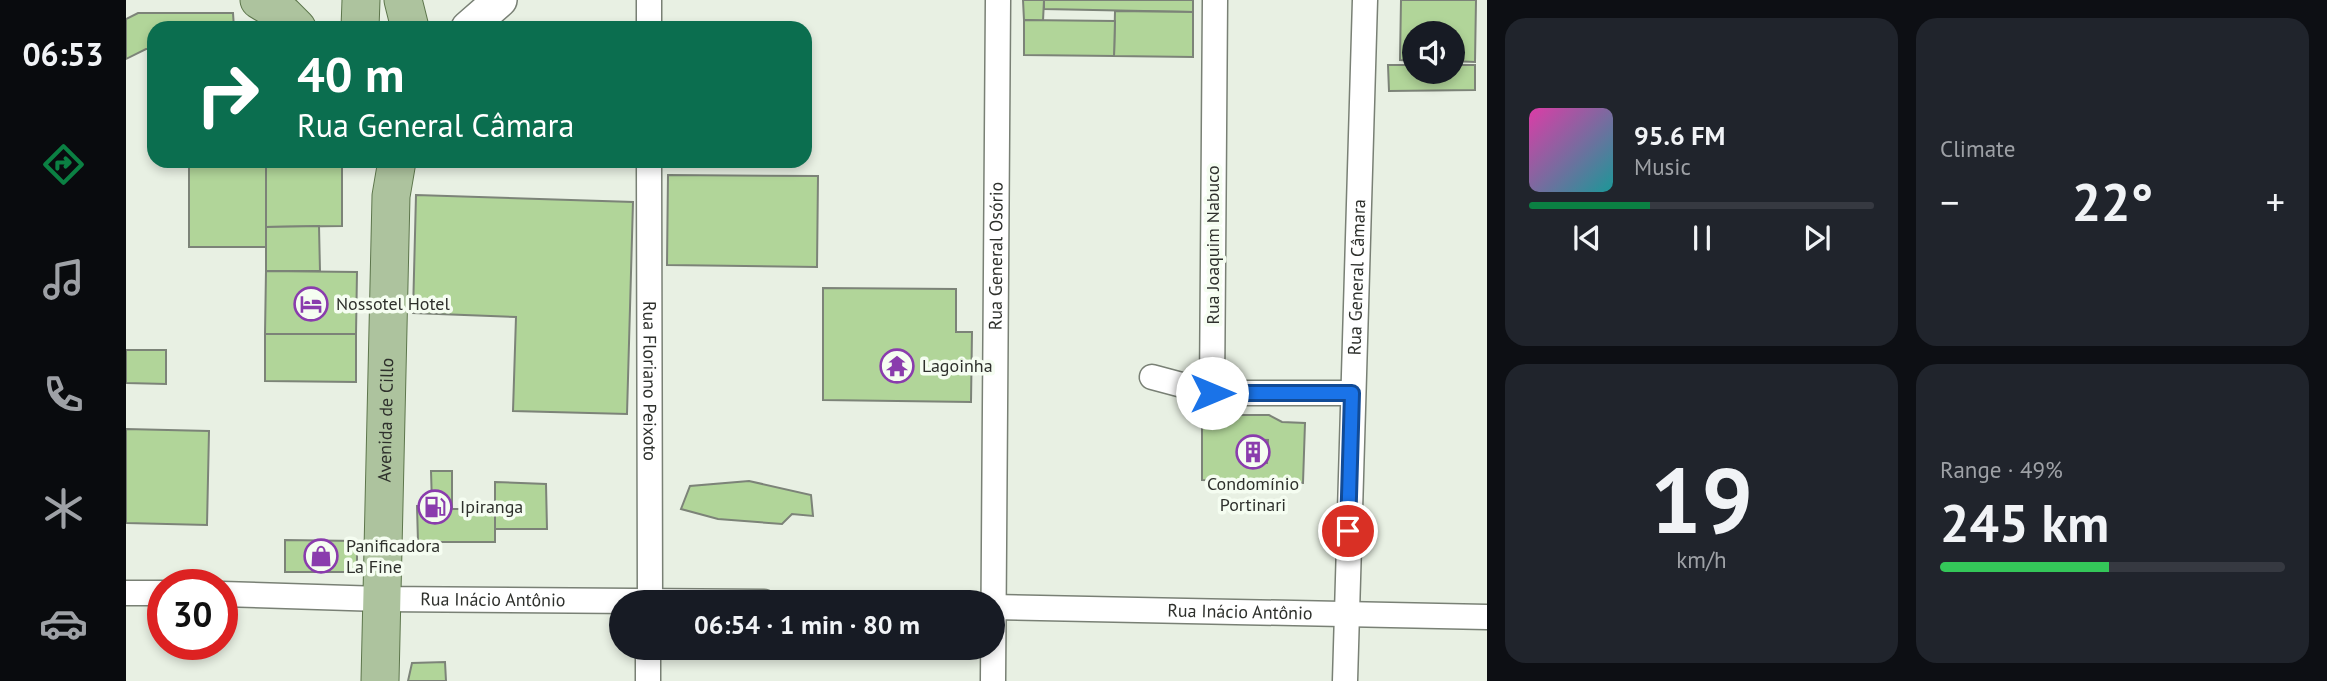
<!DOCTYPE html>
<html lang="en">
<head>
<meta charset="utf-8">
<style>
  :root { --surface:#171b24; --page:#20242c; --text:#f1f3f6; --muted:#9ea1a6; --line:#363941; --accent:#0b8043 }
  body { margin:0; font-family:"PT Sans",sans-serif; background:var(--page); color:var(--text); height:100vh; display:flex; flex-direction:column; font-size:26px; white-space:nowrap }
  * { box-sizing:border-box; margin:0 }
  p { font-size:23px; color:var(--muted) }
  .icon { flex:none; width:38px; height:38px; fill:none; stroke:currentColor; stroke-width:2; stroke-linecap:round; stroke-linejoin:round }
  .map { position:relative; flex:1; overflow:hidden }
  .details { display:flex; flex-direction:column; gap:18px; padding:18px; background:#0d0f14; width:840px }
  .details>* { flex:none }
  .banner { position:absolute; left:21px; top:21px; width:665px; height:147px; border-radius:21px; box-shadow:0 4px 10px #0003; background:#0b6e4f; color:#fff; overflow:hidden }
  .fabs { position:absolute; left:1276px; top:21px; display:grid; gap:14px }
  .fabs a { display:grid; place-items:center; width:63px; height:63px; border-radius:50%; background:var(--surface); box-shadow:0 4px 10px #0003; font-size:35px }
  .speed { position:absolute; left:21px; top:569px; display:flex; gap:14px; font-size:35px; font-weight:700; text-align:center }
  .speed>* { display:grid; place-content:center; width:91px; height:91px; border-radius:50%; background:var(--surface); box-shadow:0 4px 10px #0003; line-height:1 }
  .speed .limit { border:10px solid #d22; background:#fff; color:#111 }
  .pin { position:absolute; display:grid; place-items:center; width:60px; height:60px; color:#fff; margin:-30px; border:4px solid #fff; border-radius:50%; box-shadow:0 2px 7px #0007 }
  .me { position:absolute; width:77px; margin:-38px; rotate:90deg; stroke-linejoin:round; filter:drop-shadow(0 0 5px #0008) }
  .turn { display:flex; align-items:center; gap:24px; height:147px; padding:0 35px; font-size:32px }
  .turn .icon { width:91px; height:91px; stroke-width:2.5 }
  .turn b { display:block; font-size:49px; line-height:60px }
  .big { font-size:52px; font-weight:800; line-height:1.1 }
  .details .widget { flex:1; display:flex; flex-direction:column; justify-content:center; gap:10px; min-width:0; padding:0 24px; border-radius:21px; background:var(--page) }
  .details .dial { align-items:center; gap:0 }
  .dial b { font-size:91px; line-height:1 }
  .song { display:flex; align-items:center; gap:21px }
  .cover { width:84px; height:84px; border-radius:10px; background:linear-gradient(135deg,hsl(320 70% 55%),hsl(180 70% 35%)) }
  .played { height:7px; border-radius:4px; background:linear-gradient(90deg,var(--accent) 35%,var(--line) 35%) }
  .keys { display:flex; justify-content:space-around; direction:ltr }
  .heat { display:flex; justify-content:space-between; align-items:center; font-size:38px; direction:ltr }
  .charge { height:10px; border-radius:5px; background:linear-gradient(90deg,#34c759 49%,var(--line) 0) }
  .details .tiles { flex:1; display:grid; gap:18px; grid-template-columns:repeat(2,1fr) }
  .trip { position:absolute; left:483px; top:590px; width:396px; height:70px; border-radius:35px; background:var(--surface); box-shadow:0 4px 10px #0003; font-weight:800; line-height:70px; text-align:center }
  main { display:flex; flex:1; min-height:0 }
  .menu { display:flex; flex-direction:column; width:126px; justify-content:space-around; align-items:center; background:#090b0e; color:var(--muted) }
  .menu .icon { width:49px; height:49px }
  .menu .active { color:var(--accent) }
  .menu b { font-size:32px; color:var(--text) }
  .map>svg:first-child { display:block }
  .building { fill:#b1d599; stroke:#7c8378; stroke-width:2 }
  .lines { fill:none; stroke-linecap:round; stroke-linejoin:round }
  .minor-casing { stroke:#798075; stroke-width:27 }
  .secondary-casing { stroke:#798075; stroke-width:36 }
  .primary-casing { stroke:#5d764c; stroke-width:39 }
  .minor { stroke:#fff; stroke-width:24 }
  .secondary { stroke:#fff; stroke-width:33 }
  .primary { stroke:#adc39e; stroke-width:37 }
  .route-casing { stroke:#114b97; stroke-width:18 }
  .route { stroke:#1a73e8; stroke-width:12 }
  .labels { text-anchor:middle; stroke-width:7; stroke-linejoin:round; paint-order:stroke }
  .street-label { font-size:18px; fill:#2e302c; stroke:#f5fdf1 }
  .poi-label { font-size:18px; fill:#2e302c; stroke:#f5fdf1; text-anchor:start }
</style>
</head>
<body>
<main>
<nav class="menu">
<b>06:53</b>
<svg class="icon active" aria-label="directions" viewBox="0 0 24 24"><path d="M12 3l9 9-9 9-9-9zM9 14v-3h6M13 9l2 2-2 2"/></svg>
<svg class="icon" aria-label="music" viewBox="0 0 24 24"><path d="M9 18V5l10-2v13"/><circle cx="6" cy="18" r="3"/><circle cx="16" cy="16" r="3"/></svg>
<svg class="icon" aria-label="phone" viewBox="0 0 24 24"><path d="M5 4h4l2 5-3 2q2 4 5 5l2-3 5 2v4C11 20 4 13 5 4z"/></svg>
<svg class="icon" aria-label="climate" viewBox="0 0 24 24"><path d="M12 3v18M4 7l16 10M4 17L20 7"/></svg>
<svg class="icon" aria-label="car" viewBox="0 0 24 24"><path d="M5 17H2v-5l4-1 3-4h7l3 4 3 1v5h-3M9 17h6M6 11h13"/><circle cx="7" cy="17" r="2"/><circle cx="17" cy="17" r="2"/></svg>
</nav>
<div class="map">
<svg width="1361" height="681" viewBox="0 0 1361 681">
  <rect width="100%" height="100%" fill="#e8f0e3"/>
  <g class="building">
    <path d="M 897,0 L 918,0 L 917,21 L 898,20 Z"/>
    <path d="M 918,0 L 1067,0 L 1067,12 L 918,9 Z"/>
    <path d="M 1275,0 L 1350,0 L 1349,62 L 1326,61 L 1326,33 L 1288,33 L 1288,61 L 1274,60 Z"/>
    <path d="M 989,11 L 1067,12 L 1067,57 L 988,56 Z"/>
    <path d="M 12,13 L 107,13 L 108,28 L 28,28 L 28,49 L 20,49 L 0,59 L 0,19 Z"/>
    <path d="M 898,20 L 989,21 L 988,56 L 898,55 Z"/>
    <path d="M 1262,65 L 1288,65 L 1288,72 L 1326,72 L 1326,65 L 1349,65 L 1349,90 L 1263,91 Z"/>
    <rect x="63" y="161" width="77" height="86"/>
    <path d="M 140,161 L 216,161 L 216,226 L 140,227 Z"/>
    <path d="M 542,175 L 692,176 L 691,267 L 541,265 Z"/>
    <path d="M 290,195 L 507,202 L 501,414 L 387,411 L 390,317 L 287,313 Z"/>
    <path d="M 193,226 L 194,271 L 140,271 L 140,227 Z"/>
    <path d="M 140,271 L 231,272 L 230,334 L 139,334 Z"/>
    <path d="M 697,288 L 830,289 L 830,332 L 846,332 L 845,402 L 697,400 Z"/>
    <path d="M 139,334 L 230,334 L 230,382 L 139,381 Z"/>
    <path d="M 0,350 L 40,350 L 40,384 L 0,383 Z"/>
    <path d="M 1115,415 L 1143,415 L 1156,422 L 1179,423 L 1177,483 L 1154,482 L 1140,488 L 1117,488 L 1109,481 L 1076,480 L 1076,421 L 1105,421 Z"/>
    <path d="M 0,429 L 83,431 L 81,525 L 0,523 Z"/>
    <path d="M 1119,439 L 1142,440 L 1141,463 L 1118,462 Z"/>
    <path d="M 305,471 L 326,471 L 326,509 L 369,509 L 369,542 L 292,542 L 291,506 L 306,505 Z"/>
    <path d="M 623,481 L 685,495 L 687,516 L 666,514 L 656,524 L 592,519 L 555,509 L 564,486 Z"/>
    <path d="M 369,482 L 420,484 L 421,529 L 369,529 Z"/>
    <path d="M 159,540 L 231,541 L 231,572 L 159,572 Z"/>
    <path d="M 319,662 L 320,681 L 282,681 L 286,663 Z"/>
  </g>
  <g class="lines">
    <defs>
      <g id="minor">
        <path d="M 523,0 L 523,28"/>
        <path d="M 1089,0 L 1086,393 L 1226,393"/>
        <path id="s1" d="M 523,161 L 524,602"/>
        <path d="M 1026,377 L 1086,393"/>
        <path d="M 0,593 L 37,593"/>
        <path id="s2" d="M 96,594 L 255,599 L 638,602"/>
        <path id="s3" d="M 866,607 L 1361,617"/>
        <path d="M 522,681 L 522,648"/>
        <path id="s4" d="M 867,681 L 872,0"/>
        <path id="s5" d="M 1219,681 L 1239,0"/>
      </g>
      <path id="secondary" d="M 342,28 L 374,0"/>
      <g id="primary">
        <path d="M 133,0 L 158,15 L 171,28"/>
        <path d="M 277,0 L 284,28"/>
        <path d="M 234,28 L 235,0"/>
        <path id="s6" d="M 254,681 L 265,196 L 271,161"/>
      </g>
    </defs>
    <use href="#minor" class="minor-casing"/>
    <use href="#secondary" class="secondary-casing"/>
    <use href="#primary" class="primary-casing"/>
    <use href="#minor" class="minor"/>
    <use href="#secondary" class="secondary"/>
    <use href="#primary" class="primary"/>
  </g>
  <g class="lines">
    <defs>
      <path id="route" d="M 1086,393 L 1226,393 L 1222,531"/>
    </defs>
    <use href="#route" class="route-casing"/>
    <use href="#route" class="route"/>
  </g>
  <defs>
    <symbol id="hotel-ring" viewBox="-11 -11 22 22"><circle r="9.5" fill="#f5fdf1" stroke="#8a3cad" stroke-width="1.5"/><path d="M-6-4.5h1.5V1H6V5H4.5V3h-9V5H-6ZM-4 0a1.8 1.8 0 1 1 3.6 0ZM.5 0V-2.5h3Q6-2.5 6 0Z" fill="#8a3cad"/></symbol>
    <symbol id="temple-ring" viewBox="-11 -11 22 22"><circle r="9.5" fill="#f5fdf1" stroke="#8a3cad" stroke-width="1.5"/><path d="M0-6L5-2H3V0L6.5 2.5H4V6H1.5V3h-3V6H-4V2.5H-6.5L-3 0V-2H-5Z" fill="#8a3cad"/></symbol>
    <symbol id="building-ring" viewBox="-11 -11 22 22"><circle r="9.5" fill="#f5fdf1" stroke="#8a3cad" stroke-width="1.5"/><path d="M-4-6H4V6H1V3H-1V6H-4ZM-2.5-4.3h1.7v1.8h-1.7ZM.8-4.3h1.7v1.8H.8ZM-2.5-1h1.7V.8h-1.7ZM.8-1h1.7V.8H.8Z" fill="#8a3cad"/></symbol>
    <symbol id="fuel-ring" viewBox="-11 -11 22 22"><circle r="9.5" fill="#f5fdf1" stroke="#8a3cad" stroke-width="1.5"/><path d="M-5.5-6h7V0h2V4h1.3V-2.5L3-4.5l.8-.8L6-3V5H2.5V1h-1V6h-7ZM-4.2-4.7v3.2H.2V-4.7Z" fill="#8a3cad"/></symbol>
    <symbol id="shop-ring" viewBox="-11 -11 22 22"><circle r="9.5" fill="#f5fdf1" stroke="#8a3cad" stroke-width="1.5"/><path d="M-5-2.5h2.3a2.7 3.5 0 0 1 5.4 0H5L5.5 6h-11ZM-1.5-2.5h3a1.5 2.3 0 0 0-3 0Z" fill="#8a3cad"/></symbol>
  </defs>
  <g fill-rule="evenodd">
    <use href="#hotel-ring" x="166" y="285" width="38" height="38"/>
    <use href="#temple-ring" x="752" y="347" width="38" height="38"/>
    <use href="#building-ring" x="1108" y="433" width="38" height="38"/>
    <use href="#fuel-ring" x="290" y="488" width="38" height="38"/>
    <use href="#shop-ring" x="176" y="537" width="38" height="38"/>
  </g>
  <g class="labels">
    <g class="street-label">
      <text transform="translate(1087 245) rotate(-90)" y="6">Rua Joaquim Nabuco</text>
      <text dy="6" stroke="none"><textPath href="#s4" startOffset="425">Rua General Osório</textPath></text>
      <text dy="6" stroke="none"><textPath href="#s5" startOffset="404">Rua General Câmara</textPath></text>
      <text dy="6" stroke="none"><textPath href="#s1" startOffset="220">Rua Floriano Peixoto</textPath></text>
      <text dy="6" stroke="none"><textPath href="#s6" startOffset="261">Avenida de Cillo</textPath></text>
      <text dy="6" stroke="none"><textPath href="#s2" startOffset="271">Rua Inácio Antônio</textPath></text>
      <text dy="6" stroke="none"><textPath href="#s3" startOffset="248">Rua Inácio Antônio</textPath></text>
    </g>
    <g class="poi-label">
      <text x="210" y="310">Nossotel Hotel</text>
      <text x="796" y="372">Lagoinha</text>
      <text x="1127" y="490" text-anchor="middle">Condomínio<tspan x="1127" dy="21">Portinari</tspan></text>
      <text x="334" y="513">Ipiranga</text>
      <text x="220" y="552">Panificadora<tspan x="220" dy="21">La Fine</tspan></text>
    </g>
  </g>
</svg>
<div class="fabs">
<a><svg class="icon" aria-label="sound" viewBox="0 0 24 24"><path d="M4 9h4l5-4v14l-5-4H4zM17 9q2 3 0 6"/></svg></a>
</div>
<div class="speed"><div class="limit">30</div></div>
<div class="pin" style="left:1222px;top:531px;background:#d93025"><svg class="icon" aria-label="arrive" viewBox="0 0 24 24"><path d="M6 21V4h12l-3 4 3 4H6"/></svg></div>
<svg class="me" style="left:1086px;top:393px" viewBox="-20 -20 40 40"><circle r="19" fill="#fff"/><path d="M0-13L10 11 0 6-10 11z" fill="#1a73e8"/></svg>
<div class="trip">06:54 · 1 min · 80 m</div>
<div class="banner">
<div class="turn"><svg class="icon" aria-label="right" viewBox="0 0 24 24"><path d="M7 20v-9h11M14 6l5 5-5 5"/></svg><div><b>40 m</b>Rua General Câmara</div></div>
</div>
</div>
<section class="details">
<div class="tiles">
<div class="widget">
<div class="song"><i class="cover"></i><div><b>95.6 FM</b><p>Music</p></div></div>
<div class="played"></div>
<div class="keys"><svg class="icon" aria-label="previous" viewBox="0 0 24 24"><path d="M18 5L8 12l10 7zM5 5v14"/></svg><svg class="icon" aria-label="pause" viewBox="0 0 24 24"><path d="M8 5v14M16 5v14"/></svg><svg class="icon" aria-label="next" viewBox="0 0 24 24"><path d="M6 5l10 7-10 7zM19 5v14"/></svg></div>
</div>
<div class="widget"><p>Climate</p>
<div class="heat"><a>−</a><b class="big">22°</b><a>+</a></div>
</div>
<div class="widget dial"><b>19</b><p>km/h</p></div>
<div class="widget"><p>Range · 49%</p><b class="big">245 km</b><div class="charge"></div></div>
</div>
</section>
</main>
</body>
</html>
